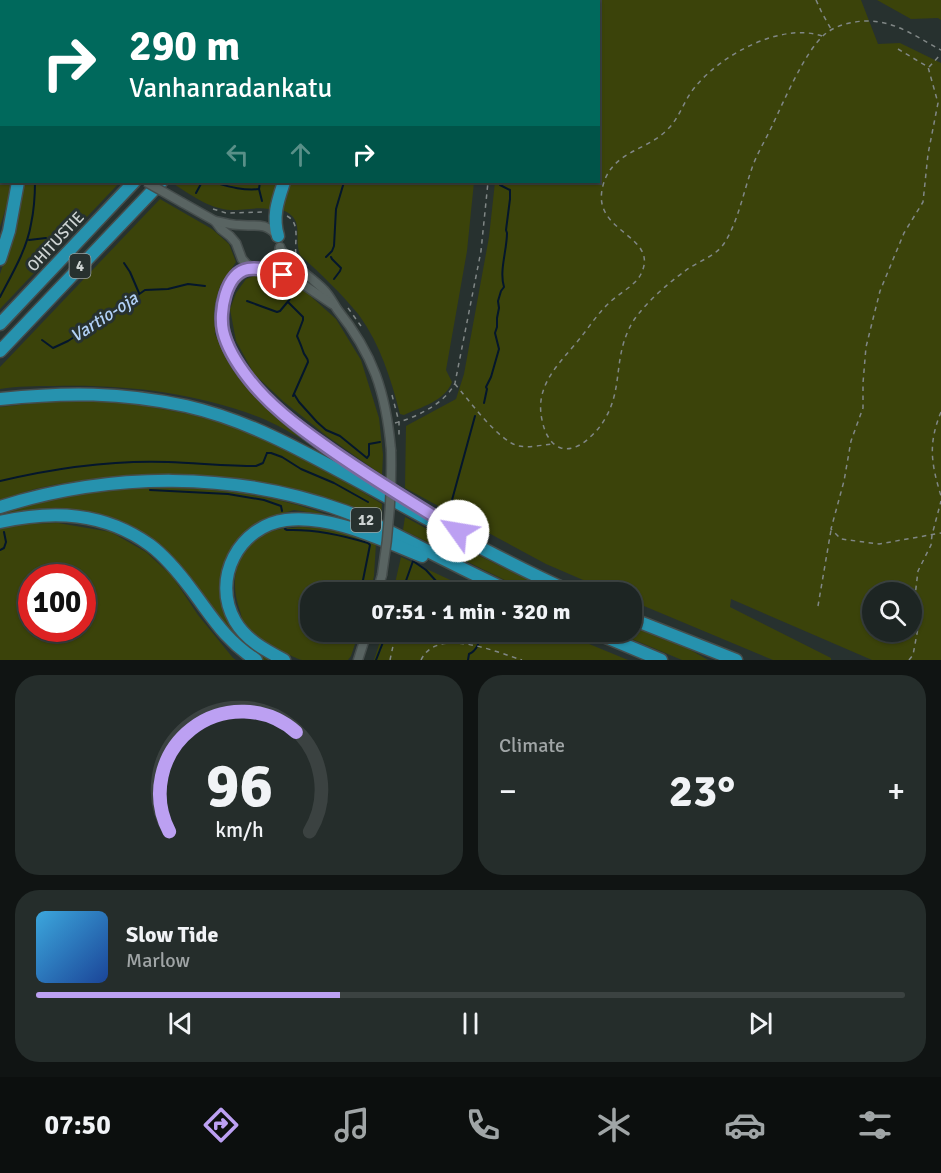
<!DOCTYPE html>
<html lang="en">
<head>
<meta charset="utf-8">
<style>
  :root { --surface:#1d2523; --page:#252d2b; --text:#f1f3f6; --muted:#a0a5a6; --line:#3b4241; --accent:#bca0f2 }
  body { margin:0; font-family:Signika,sans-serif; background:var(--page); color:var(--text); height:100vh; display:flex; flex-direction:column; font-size:22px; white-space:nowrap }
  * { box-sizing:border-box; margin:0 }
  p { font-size:20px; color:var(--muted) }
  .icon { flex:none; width:33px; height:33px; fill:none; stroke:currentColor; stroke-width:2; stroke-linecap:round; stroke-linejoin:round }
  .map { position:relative; height:660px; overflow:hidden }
  .drawer { display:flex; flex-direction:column; gap:15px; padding:15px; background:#101413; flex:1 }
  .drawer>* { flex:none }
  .hud { position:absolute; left:0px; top:0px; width:600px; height:183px; box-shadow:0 2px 4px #0004,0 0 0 2px var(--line); background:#00695c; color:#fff; overflow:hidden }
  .controls { position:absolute; left:862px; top:582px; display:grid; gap:12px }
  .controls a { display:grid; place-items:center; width:60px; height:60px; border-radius:50%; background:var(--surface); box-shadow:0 2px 4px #0004,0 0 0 2px var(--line); font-size:30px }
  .speed { position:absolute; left:18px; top:564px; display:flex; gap:12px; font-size:30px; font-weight:700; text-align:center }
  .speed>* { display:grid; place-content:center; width:78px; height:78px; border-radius:50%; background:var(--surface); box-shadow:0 2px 4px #0004,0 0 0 2px var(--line); line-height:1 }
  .speed .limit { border:9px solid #d22; background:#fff; color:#111 }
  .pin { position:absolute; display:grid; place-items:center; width:51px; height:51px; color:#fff; margin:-26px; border:3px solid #fff; border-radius:50%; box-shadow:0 2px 6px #0007 }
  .me { position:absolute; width:66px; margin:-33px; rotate:302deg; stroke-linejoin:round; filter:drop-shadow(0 0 4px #0008) }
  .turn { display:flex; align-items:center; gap:21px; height:126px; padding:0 30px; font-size:27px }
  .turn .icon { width:78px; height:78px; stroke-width:2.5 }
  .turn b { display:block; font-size:42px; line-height:51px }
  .lanes { display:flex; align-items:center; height:57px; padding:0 30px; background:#0003; justify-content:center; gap:30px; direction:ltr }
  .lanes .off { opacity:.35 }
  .big { font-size:45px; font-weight:800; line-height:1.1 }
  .drawer .tile { flex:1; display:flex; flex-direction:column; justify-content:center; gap:9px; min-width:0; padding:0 21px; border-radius:24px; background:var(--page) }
  .drawer .dial { align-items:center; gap:0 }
  .dial svg { height:156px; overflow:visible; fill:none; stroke:var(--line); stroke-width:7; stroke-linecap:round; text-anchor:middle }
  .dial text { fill:var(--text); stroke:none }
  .song { display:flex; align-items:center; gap:18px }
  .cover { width:72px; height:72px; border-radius:9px; background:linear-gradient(135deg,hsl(200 70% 55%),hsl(220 70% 35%)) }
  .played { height:6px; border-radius:3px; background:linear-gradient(90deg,var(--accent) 35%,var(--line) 35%) }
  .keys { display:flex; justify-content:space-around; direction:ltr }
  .heat { display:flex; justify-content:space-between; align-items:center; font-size:33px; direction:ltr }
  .drawer .tiles { flex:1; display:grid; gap:15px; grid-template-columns:1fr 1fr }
  .tile:last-child { grid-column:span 2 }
  .trip { position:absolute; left:300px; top:582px; width:342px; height:60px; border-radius:24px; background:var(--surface); box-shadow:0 2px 4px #0004,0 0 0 2px var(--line); font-weight:800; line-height:60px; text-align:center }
  .menu { display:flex; height:96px; justify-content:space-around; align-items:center; background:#0c0f0e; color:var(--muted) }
  .menu .icon { width:42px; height:42px }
  .menu .on { color:var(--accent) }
  .menu b { font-size:27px; color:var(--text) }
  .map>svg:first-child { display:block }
  .green { fill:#3b430a; fill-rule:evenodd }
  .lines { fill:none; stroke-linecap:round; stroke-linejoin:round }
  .stream { stroke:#04162c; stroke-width:2 }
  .minor-casing { stroke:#454d4c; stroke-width:11 }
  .highway-casing { stroke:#454d4c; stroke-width:15 }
  .path { stroke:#808786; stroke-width:1.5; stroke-dasharray:4.5 4.5; stroke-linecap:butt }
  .minor { stroke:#596462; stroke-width:8 }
  .highway { stroke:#2692ae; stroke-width:12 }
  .minor-bridge-casing { stroke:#454d4c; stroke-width:11; stroke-linecap:butt }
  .minor-bridge { stroke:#596462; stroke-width:8 }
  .route-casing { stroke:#7a689d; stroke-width:15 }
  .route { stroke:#bca0f2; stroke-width:10 }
  .labels { text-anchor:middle; stroke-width:6; stroke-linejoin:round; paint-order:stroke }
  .shield { fill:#27312f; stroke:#9ca3a2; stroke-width:1.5 }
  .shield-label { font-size:15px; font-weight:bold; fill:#ced4d3 }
  .street-label { font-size:16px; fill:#ced4d3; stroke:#27312f }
  .water-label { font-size:18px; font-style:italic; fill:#b2d1f7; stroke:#27312f }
</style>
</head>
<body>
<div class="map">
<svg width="941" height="660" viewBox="0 0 941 660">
  <rect width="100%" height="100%" fill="#27312f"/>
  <g class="green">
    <path d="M 0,0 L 177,0 L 173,2 L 2,2 L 1,95 L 0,95 Z"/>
    <path d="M 386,0 L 512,0 L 511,2 L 384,1 Z"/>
    <path d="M 539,0 L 861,0 L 878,44 L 900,43 L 941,63 L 941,660 L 872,660 L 731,599 L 730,607 L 831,658 L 831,660 L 773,660 L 632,601 L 632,592 L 611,592 L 546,564 L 405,488 L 406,426 L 456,399 L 464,374 L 489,237 L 495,182 L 598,182 L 598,2 L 538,1 ZM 873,592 L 912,592 L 912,632 L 873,632 Z"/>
    <path d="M 877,0 L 941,0 L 941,20 L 938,18 L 911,19 Z"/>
    <path d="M 0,136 L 2,138 L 2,182 L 10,182 L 8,201 L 0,227 Z"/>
    <path d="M 23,182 L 120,182 L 0,309 L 0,274 L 10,244 Z"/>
    <path d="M 173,182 L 278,182 L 269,209 C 257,207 244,210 231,210 C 209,209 190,194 172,183 Z"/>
    <path d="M 291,182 L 474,182 L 467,251 L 446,370 L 452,382 C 445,401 421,407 404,415 L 400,414 C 391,379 380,344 359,315 C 341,293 321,274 300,255 C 293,237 306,219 282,210 Z"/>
    <path d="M 160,199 L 212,229 L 229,244 L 236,262 L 220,286 L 215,305 L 215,334 L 230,365 L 250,390 L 274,414 L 318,448 C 301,439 284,428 266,420 C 201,393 125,384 55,386 C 36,386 18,386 0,389 L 0,367 Z"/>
    <path d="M 254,276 L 283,283 L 306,292 L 336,319 L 361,360 L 379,418 L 383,455 L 382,475 L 328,437 L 284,402 L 254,374 L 236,341 L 230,309 L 236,293 L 246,279 Z"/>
    <path d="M 56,401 C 77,402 99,401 120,403 C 141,405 163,409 183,413 C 256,428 320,466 382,504 L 381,520 C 275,469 148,464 35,489 C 23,492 12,496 0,500 L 0,407 Z"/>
    <path d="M 151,487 C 211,488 270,493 327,515 L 294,510 L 261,520 L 236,542 L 222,571 L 221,601 L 231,627 L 251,646 L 276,660 L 263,660 L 244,648 L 227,629 L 177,563 L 154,540 L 125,525 L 84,510 L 45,510 L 6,514 L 5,510 L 56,498 L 104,490 Z"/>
    <path d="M 405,517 L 438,535 L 552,592 L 529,592 L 403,530 Z"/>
    <path d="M 58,523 L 111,532 L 146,552 L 172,576 L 198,615 L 233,658 L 236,660 L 0,660 L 0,528 L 24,524 ZM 32,578 L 82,578 L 82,628 L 32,628 Z"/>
    <path d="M 303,527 L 331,529 L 376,543 L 374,576 L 370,592 L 310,592 L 310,632 L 359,632 L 351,656 L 348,660 C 336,660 314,660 302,660 C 290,657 252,635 244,624 C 242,620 241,614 240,611 C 229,581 235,552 263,535 C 274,528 291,528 303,527 Z"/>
    <path d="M 401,557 L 476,592 L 393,592 Z"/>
    <path d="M 632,627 L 689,649 L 708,660 L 682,660 L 615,632 L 632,632 Z"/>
    <path d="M 383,632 L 560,632 L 628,660 L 374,660 Z"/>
  </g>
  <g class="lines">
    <g class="stream">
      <path d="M 445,0 L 447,2"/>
      <path d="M 358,2 L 359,0"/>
      <path d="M 534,2 L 535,0"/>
      <path d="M 212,182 C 227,186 243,191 259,189"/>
      <path d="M 260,182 L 259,189 L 262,201"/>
      <path d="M 196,193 L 202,182"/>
      <path d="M 29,240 L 46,238"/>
      <path d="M 326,257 L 332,251 L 334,246 L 336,209 L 344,182"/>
      <path d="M 331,257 L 332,259 L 341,268 L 340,271 L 334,279"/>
      <path d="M 124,263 L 130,272 L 139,293"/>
      <path d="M 0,297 C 12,274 27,249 31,224 C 34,210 35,196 35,182"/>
      <path d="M 247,301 L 277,312 L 280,311 L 290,299"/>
      <path d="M 288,302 L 303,317 L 303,320 L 297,336 C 300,343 301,345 303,351 C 304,356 308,357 308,362 L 293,396"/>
      <path d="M 42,340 L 53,348 L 68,341 L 97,322 L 106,314 L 121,307 L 145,290 L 168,289 L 188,284 L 205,286"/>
      <path d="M 294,394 L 299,402 L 317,422 L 326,430 L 340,436 L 367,458 L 369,455 L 369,444 L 380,442"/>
      <path d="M 484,403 L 487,389 L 486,387 L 491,377 L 499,349 L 495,333 L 497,327 L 497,318 L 499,308 L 498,301 L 501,291 L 504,287 C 499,271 507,250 507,233 L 506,230 L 510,199 L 510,190 L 500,185 L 498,182"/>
      <path d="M 267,453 L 271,453 L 282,457 L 301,469 L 334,483 L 368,502"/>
      <path d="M 0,481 C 55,468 111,460 168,462 C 198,463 227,466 256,466 L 263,463 L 267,453"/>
      <path d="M 150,490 L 228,494 L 264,500 L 281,506 L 282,511"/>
      <path d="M 471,518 L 471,515 C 463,511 455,509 452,500 L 475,416"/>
      <path d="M 285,529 L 287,530 C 315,529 342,535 368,543 L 370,545 L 363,580 L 362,592"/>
      <path d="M 0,550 L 4,548 L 6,542 L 4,532"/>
      <path d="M 437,581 L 438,584 L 450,592"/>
      <path d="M 402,592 L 413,561 L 426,570 L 437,582"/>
      <path d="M 376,660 L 387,632"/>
      <path d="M 468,660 L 469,654 C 478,650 480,641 480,632"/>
    </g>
    <defs>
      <g id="minor">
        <path d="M 0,104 L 2,104"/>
        <path d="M 0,120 L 2,121"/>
        <path d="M 183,203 L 215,221 L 221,229 L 230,236 L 236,243 L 242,259 L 250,268 C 266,271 278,264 280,247"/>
        <path d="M 215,221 C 223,222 231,225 239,225 C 256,227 263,221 277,235"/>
        <path d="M 280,248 C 290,266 310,275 324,290 C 329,295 333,303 337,309 C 373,354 386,392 391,450"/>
        <path d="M 264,269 L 283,275 L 301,283 L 332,304"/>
        <path d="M 377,592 L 382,575"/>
        <path d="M 358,660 L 367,632"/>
      </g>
      <g id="highway">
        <path d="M 197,2 L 201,0"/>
        <path d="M 309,2 L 311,0"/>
        <path d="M 337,2 L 339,0"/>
        <path d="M 370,2 L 372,0"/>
        <path d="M 278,236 C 272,216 278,200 284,182"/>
        <path d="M 0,259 L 9,231 L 18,182"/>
        <path d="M 250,268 C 234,272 227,286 223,302 C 205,379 344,461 400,495"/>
        <path d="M 0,324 L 134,182"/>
        <path d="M 0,351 L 161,182"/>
        <path d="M 0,399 C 66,392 121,392 186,406 C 252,421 310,455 369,487 C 435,523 502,561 571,592"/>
        <path d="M 0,507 C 111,472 234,471 344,511 C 367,519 388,531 410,542 C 443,559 477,576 511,592"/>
        <path d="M 0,522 C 53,510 104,512 150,545 C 166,557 179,573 191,589 C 213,618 224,639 256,660"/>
        <path d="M 632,619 L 736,660"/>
        <path d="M 594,632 L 661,660"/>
        <path d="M 284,660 C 265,650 246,640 235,621 C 211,579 239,526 286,520 C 333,515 379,539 422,556"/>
      </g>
    </defs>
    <use href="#minor" class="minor-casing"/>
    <use href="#highway" class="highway-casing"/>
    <g class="path">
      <path d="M 816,0 L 822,13 L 831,29"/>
      <path d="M 522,2 L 523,0"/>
      <path d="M 822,36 C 781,22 721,55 695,87 C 684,100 680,117 668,129 C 646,152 609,151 602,190 C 594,233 660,236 641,274 C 635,286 619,293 609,303 C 597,314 588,329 577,342 C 556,367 533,388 543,424 C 545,433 551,445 561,448 C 576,452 589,439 598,429 C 625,395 612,364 629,329 C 637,310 668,283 685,271 C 698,261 717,256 725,242 C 738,221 743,194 751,171 C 756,155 765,141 772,126 C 784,101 805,51 825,34 C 839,23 861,19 879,22 C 901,25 922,40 941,50"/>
      <path d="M 898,49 L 928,67 L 938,103 L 928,154 L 923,202 L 904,233 L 880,291 L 866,347 L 863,383 L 863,408 L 851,441 L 844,481 L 831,529 L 841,539 L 879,544 L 941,533"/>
      <path d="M 929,67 L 941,54"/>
      <path d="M 213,209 L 226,213 L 265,212"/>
      <path d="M 287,216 C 301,223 294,242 296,255"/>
      <path d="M 348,308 L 361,326"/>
      <path d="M 455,384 C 468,399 499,442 519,446 C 529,448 542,445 552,444"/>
      <path d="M 392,395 L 399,422 L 399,435"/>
      <path d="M 941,412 C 928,444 931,463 941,496"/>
      <path d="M 395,423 C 415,418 446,403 455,383 L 481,251 L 488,182"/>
      <path d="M 818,606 L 831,530"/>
      <path d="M 390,660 L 396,632"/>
      <path d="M 421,660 C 437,626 496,652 522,660"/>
      <path d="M 909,660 L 913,655 L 918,628 L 915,596 L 918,571 L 931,545 L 932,535 L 941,501"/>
    </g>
    <use href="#minor" class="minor"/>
    <use href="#highway" class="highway"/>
    <defs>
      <g id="minor-bridge">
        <path d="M 146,182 L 183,203"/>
        <path d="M 382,575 C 389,533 392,492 391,450"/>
      </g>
    </defs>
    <use href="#minor-bridge" class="minor-bridge-casing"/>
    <use href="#minor-bridge" class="minor-bridge"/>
  </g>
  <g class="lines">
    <defs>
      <path id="route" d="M 283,275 C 272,272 260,267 248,269 C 225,273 219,313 223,331 C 227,348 238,365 249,379 C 269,405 297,426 324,445 C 367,476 413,503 458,531"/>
    </defs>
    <use href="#route" class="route-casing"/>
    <use href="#route" class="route"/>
  </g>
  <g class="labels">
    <g class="shield">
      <rect x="69.5" y="254" width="21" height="24" rx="4.5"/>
      <rect x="351" y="508" width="30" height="24" rx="4.5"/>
    </g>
    <g class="shield-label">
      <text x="80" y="271">4</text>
      <text x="366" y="525">12</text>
    </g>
    <g class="street-label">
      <text transform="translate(55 241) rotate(-47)" y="6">OHITUSTIE</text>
    </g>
    <g class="water-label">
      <text transform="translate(104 317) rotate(-33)" y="6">Vartio-oja</text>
    </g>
  </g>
</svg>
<div class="controls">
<a><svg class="icon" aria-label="search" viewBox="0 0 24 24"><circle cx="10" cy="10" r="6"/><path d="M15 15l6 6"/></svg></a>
</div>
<div class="speed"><div class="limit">100</div></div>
<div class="pin" style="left:283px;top:275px;background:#d93025"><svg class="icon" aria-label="arrive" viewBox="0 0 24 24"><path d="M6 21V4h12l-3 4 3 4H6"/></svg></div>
<svg class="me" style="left:458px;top:531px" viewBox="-20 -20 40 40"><circle r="19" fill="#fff"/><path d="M0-13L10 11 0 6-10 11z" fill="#bca0f2"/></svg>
<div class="trip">07:51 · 1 min · 320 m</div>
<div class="hud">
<div class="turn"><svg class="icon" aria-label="right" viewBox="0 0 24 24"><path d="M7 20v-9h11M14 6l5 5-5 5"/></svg><div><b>290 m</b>Vanhanradankatu</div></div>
<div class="lanes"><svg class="icon off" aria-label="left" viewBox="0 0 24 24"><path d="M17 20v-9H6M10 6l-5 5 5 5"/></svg><svg class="icon off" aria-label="ahead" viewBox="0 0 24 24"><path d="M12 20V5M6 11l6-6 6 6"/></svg><svg class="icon" aria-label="right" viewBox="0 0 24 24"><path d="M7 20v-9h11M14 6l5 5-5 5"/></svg></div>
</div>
</div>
<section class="drawer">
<div class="tiles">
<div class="tile dial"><svg viewBox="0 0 100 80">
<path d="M14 69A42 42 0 1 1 86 69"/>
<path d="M14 69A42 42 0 0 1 79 18" stroke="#bca0f2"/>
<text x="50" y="56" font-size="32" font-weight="700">96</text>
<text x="50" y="72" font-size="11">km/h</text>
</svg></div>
<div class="tile"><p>Climate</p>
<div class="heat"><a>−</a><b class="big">23°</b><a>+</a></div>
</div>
<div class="tile">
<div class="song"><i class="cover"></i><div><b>Slow Tide</b><p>Marlow</p></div></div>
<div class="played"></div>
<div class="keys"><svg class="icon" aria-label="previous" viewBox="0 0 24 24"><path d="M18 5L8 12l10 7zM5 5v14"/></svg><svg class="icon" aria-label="pause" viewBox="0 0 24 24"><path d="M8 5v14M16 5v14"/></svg><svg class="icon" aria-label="next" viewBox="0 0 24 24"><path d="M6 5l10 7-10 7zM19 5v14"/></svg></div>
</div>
</div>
</section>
<nav class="menu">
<b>07:50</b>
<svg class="icon on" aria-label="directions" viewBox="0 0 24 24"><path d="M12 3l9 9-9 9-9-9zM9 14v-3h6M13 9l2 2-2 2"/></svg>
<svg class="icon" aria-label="music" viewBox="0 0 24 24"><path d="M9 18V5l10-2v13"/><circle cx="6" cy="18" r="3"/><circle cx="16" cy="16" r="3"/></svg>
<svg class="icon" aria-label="phone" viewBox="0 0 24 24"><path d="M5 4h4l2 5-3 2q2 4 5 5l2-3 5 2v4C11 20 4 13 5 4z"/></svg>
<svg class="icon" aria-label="climate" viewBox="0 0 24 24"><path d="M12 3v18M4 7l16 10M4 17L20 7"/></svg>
<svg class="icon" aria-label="car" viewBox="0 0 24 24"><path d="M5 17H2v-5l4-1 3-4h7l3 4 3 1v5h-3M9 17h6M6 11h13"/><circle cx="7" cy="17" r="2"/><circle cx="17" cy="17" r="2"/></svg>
<svg class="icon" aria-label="filters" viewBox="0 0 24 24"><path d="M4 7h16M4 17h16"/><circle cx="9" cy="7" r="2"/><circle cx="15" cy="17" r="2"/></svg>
</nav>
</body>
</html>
